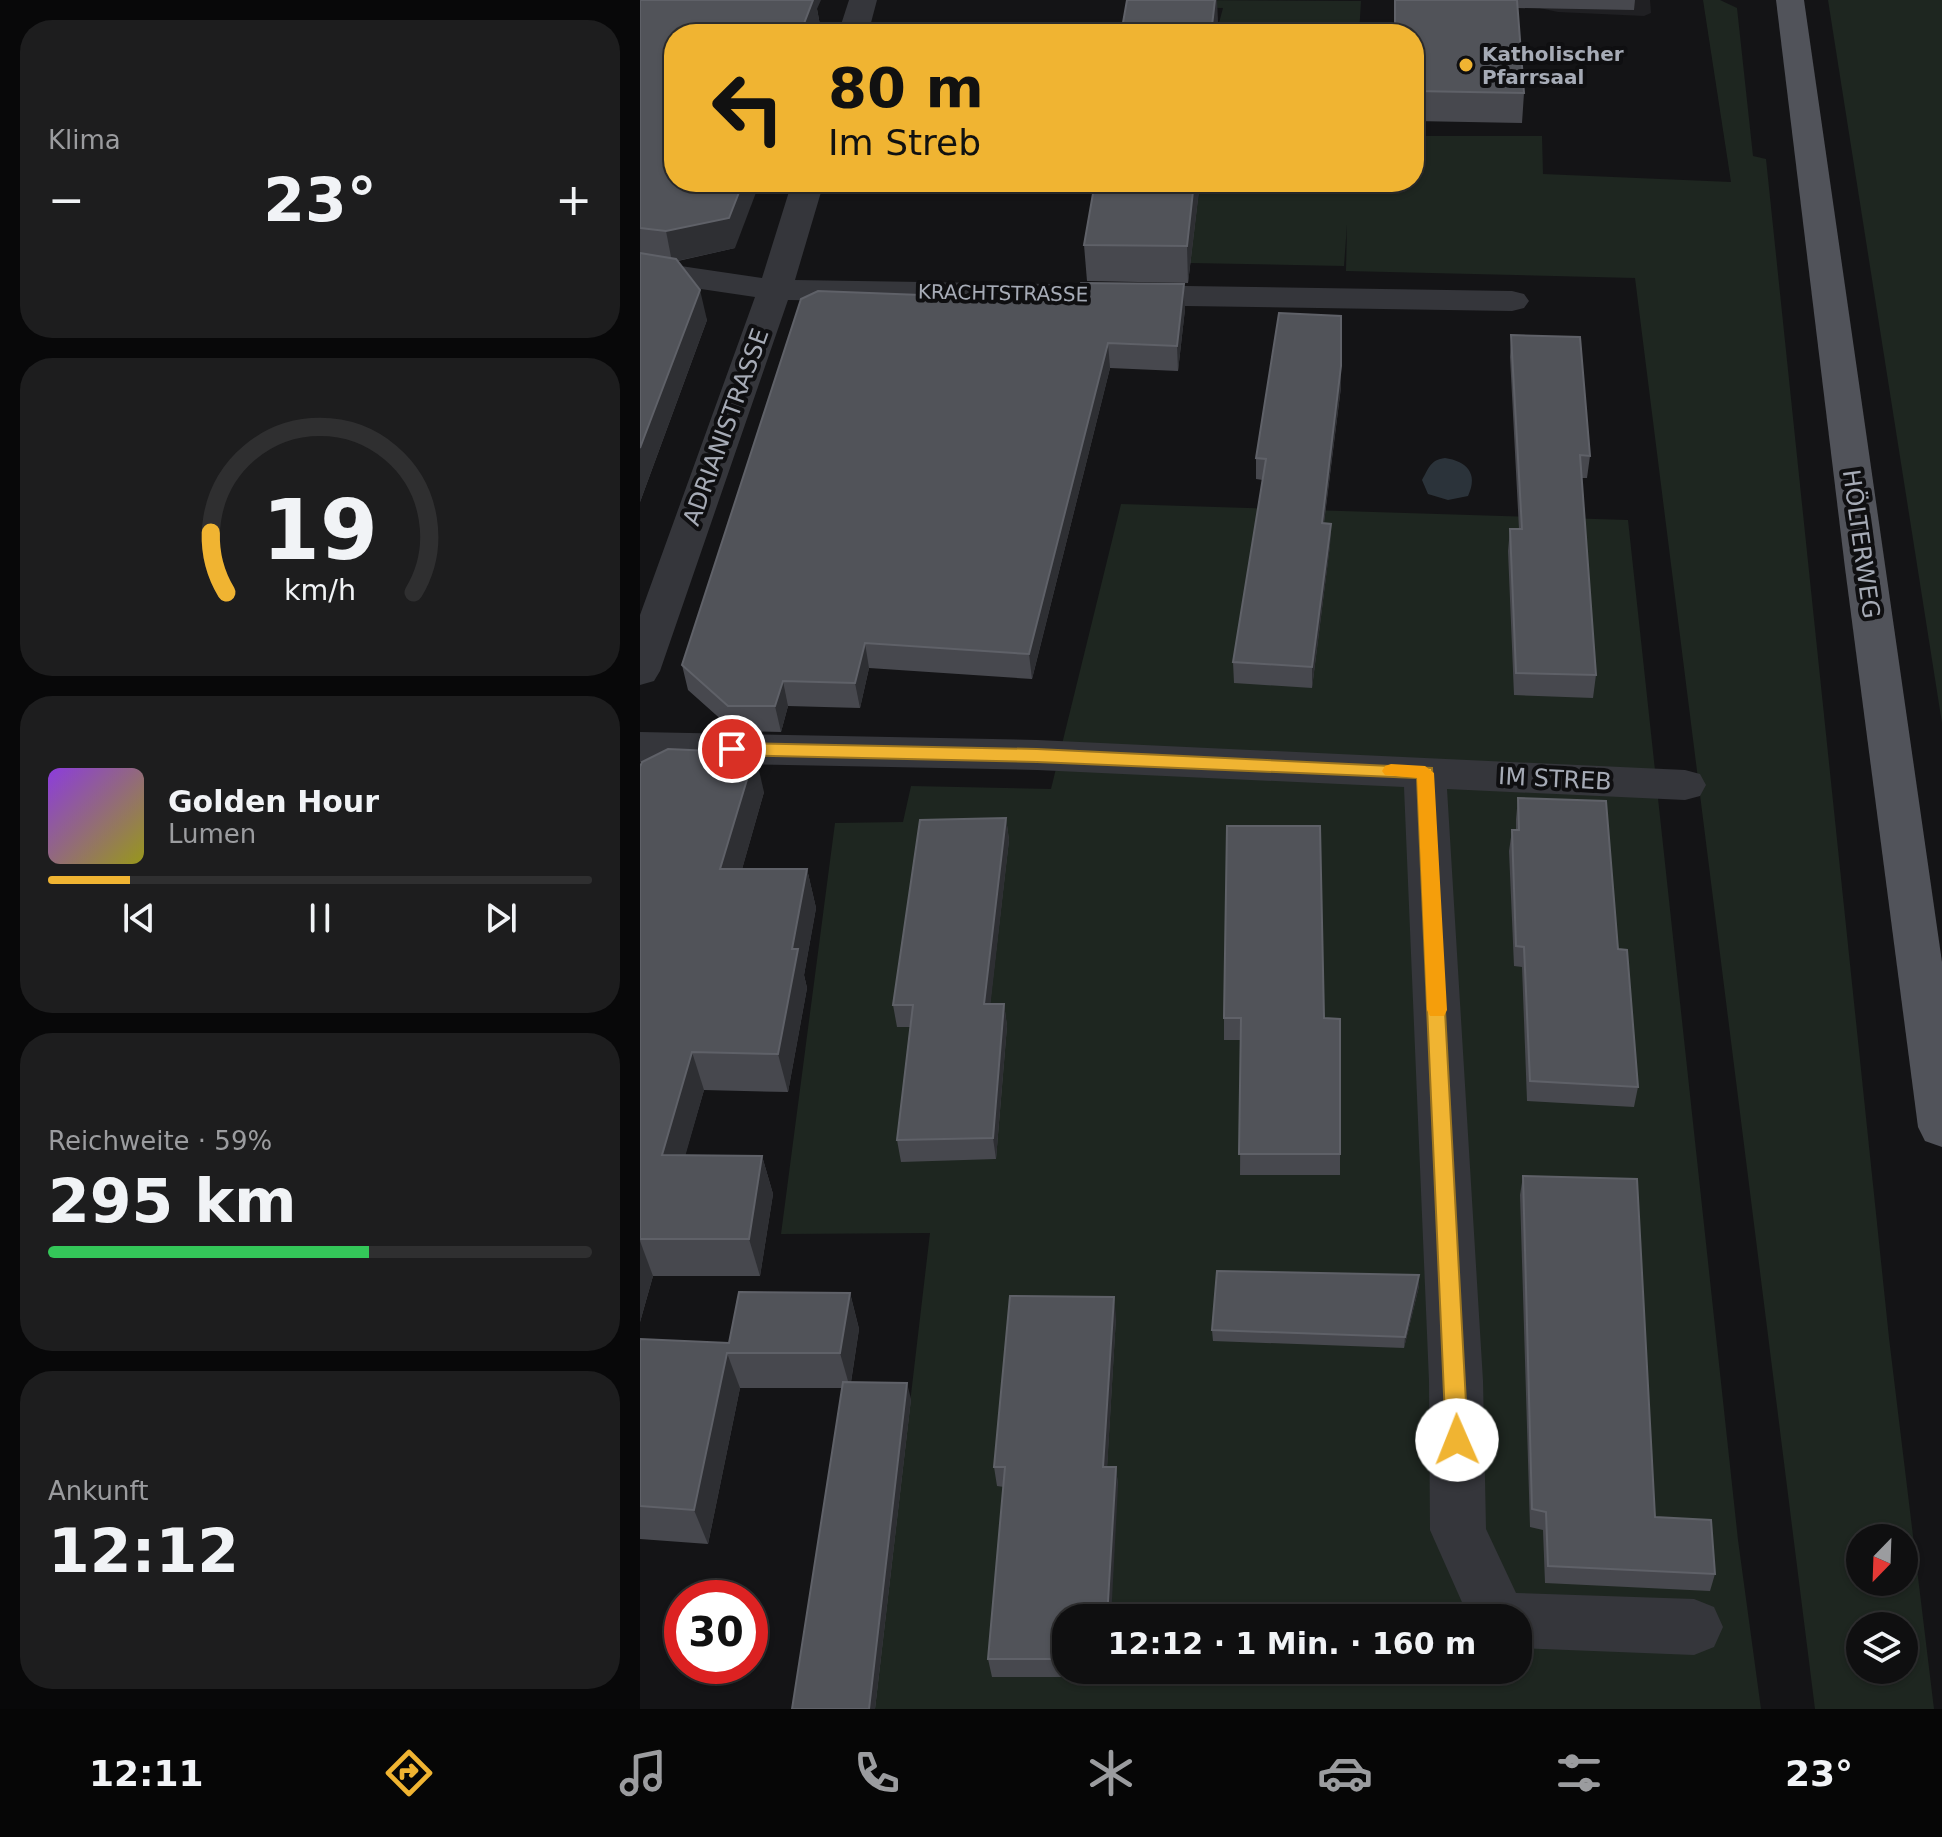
<!DOCTYPE html>
<html lang="de">
<head>
<meta charset="utf-8">
<style>
  :root { --surface:#0f0f10; --page:#1d1d1e; --text:#f1f3f6; --muted:#9b9c9f; --line:#2f2f30; --accent:#f0b432 }
  body { margin:0; font-family:"DejaVu Sans",sans-serif; background:var(--page); color:var(--text); height:100vh; display:flex; flex-direction:column; font-size:30px; white-space:nowrap }
  * { box-sizing:border-box; margin:0 }
  p { font-size:26px; color:var(--muted) }
  .icon { flex:none; width:44px; height:44px; fill:none; stroke:currentColor; stroke-width:2; stroke-linecap:round; stroke-linejoin:round }
  .map { position:relative; flex:1; overflow:hidden }
  .side { display:flex; flex-direction:column; gap:20px; padding:20px; background:#080809; width:640px }
  .side>* { flex:none }
  .banner { position:absolute; left:24px; top:24px; width:760px; height:168px; border-radius:32px; box-shadow:0 2px 6px #0004,0 0 0 2px var(--line); background:#f0b432; color:#111; overflow:hidden }
  .needle { width:52px; rotate:203deg }
  .controls { position:absolute; left:1206px; top:1524px; display:grid; gap:16px }
  .controls a { display:grid; place-items:center; width:72px; height:72px; border-radius:50%; background:var(--surface); box-shadow:0 2px 6px #0004,0 0 0 2px var(--line); font-size:40px }
  .speed { position:absolute; left:24px; top:1580px; display:flex; gap:16px; font-size:40px; font-weight:700; text-align:center }
  .speed>* { display:grid; place-content:center; width:104px; height:104px; border-radius:50%; background:var(--surface); box-shadow:0 2px 6px #0004,0 0 0 2px var(--line); line-height:1 }
  .speed .limit { border:12px solid #d22; background:#fff; color:#111 }
  .pin { position:absolute; display:grid; place-items:center; width:68px; height:68px; color:#fff; margin:-34px; border:4px solid #fff; border-radius:50%; box-shadow:0 2px 8px #0007 }
  .me { position:absolute; width:88px; margin:-44px; rotate:359deg; stroke-linejoin:round; filter:drop-shadow(0 0 6px #0008) }
  .turn { display:flex; align-items:center; gap:28px; height:168px; padding:0 32px; font-size:36px }
  .turn .icon { width:104px; height:104px; stroke-width:2.5 }
  .turn b { display:block; font-size:56px; line-height:68px }
  .big { font-size:60px; font-weight:700; line-height:1.1 }
  .side .card { flex:1; display:flex; flex-direction:column; justify-content:center; gap:12px; min-width:0; padding:0 28px; border-radius:32px; background:var(--page) }
  .side .dial { align-items:center; gap:0 }
  .dial svg { height:208px; overflow:visible; fill:none; stroke:var(--line); stroke-width:7; stroke-linecap:round; text-anchor:middle }
  .dial text { fill:var(--text); stroke:none }
  .song { display:flex; align-items:center; gap:24px }
  .cover { width:96px; height:96px; border-radius:12px; background:linear-gradient(135deg,hsl(270 70% 55%),hsl(60 70% 35%)) }
  .played { height:8px; border-radius:4px; background:linear-gradient(90deg,var(--accent) 15%,var(--line) 15%) }
  .keys { display:flex; justify-content:space-around; direction:ltr }
  .heat { display:flex; justify-content:space-between; align-items:center; font-size:44px; direction:ltr }
  .charge { height:12px; border-radius:6px; background:linear-gradient(90deg,#34c759 59%,var(--line) 0) }
  .trip { position:absolute; left:412px; top:1604px; width:480px; height:80px; border-radius:32px; background:var(--surface); box-shadow:0 2px 6px #0004,0 0 0 2px var(--line); font-weight:700; line-height:80px; text-align:center }
  .menu { display:flex; height:128px; justify-content:space-around; align-items:center; background:#060606; color:var(--muted) }
  .menu .icon { width:56px; height:56px }
  .menu .active { color:var(--accent) }
  .menu b { font-size:36px; color:var(--text) }
  main { display:flex; flex:1; min-height:0 }
  .map>svg:first-child { display:block }
  .built { fill:#202023 }
  .green { fill:#1e2620; fill-rule:evenodd }
  .water { fill:#2b333a }
  .lines { fill:none; stroke-linecap:round; stroke-linejoin:round }
  .minor { fill:#35363b; fill-rule:evenodd }
  .major { fill:#51535a; fill-rule:evenodd }
  .wall { fill:#47484e }
  .shaded-wall { fill:#2e2f33 }
  .building { fill:#515359; stroke:#5f6168; stroke-width:2 }
  .route { fill:#f0b432; stroke:#9c7520; stroke-width:2 }
  .slow { fill:#f59e0b }
  .poi-dot { fill:#f0b432; stroke:#0f0f11; stroke-width:3 }
  .labels { text-anchor:middle; stroke-width:8; stroke-linejoin:round; paint-order:stroke }
  .far-poi-label { font-size:20px; font-weight:bold; fill:#a6abb6; stroke:#0f0f11; text-anchor:start }
  .far-street-label { font-size:20px; fill:#a6abb6; stroke:#0f0f11 }
  .street-label { font-size:24px; fill:#a6abb6; stroke:#0f0f11 }
</style>
</head>
<body>
<main>
<section class="side">
<div class="card"><p>Klima</p>
<div class="heat"><a>−</a><b class="big">23°</b><a>+</a></div>
</div>
<div class="card dial"><svg viewBox="0 0 100 80">
<path d="M14 69A42 42 0 1 1 86 69"/>
<path d="M14 69A42 42 0 0 1 8 46" stroke="#f0b432"/>
<text x="50" y="56" font-size="32" font-weight="700">19</text>
<text x="50" y="72" font-size="11">km/h</text>
</svg></div>
<div class="card">
<div class="song"><i class="cover"></i><div><b>Golden Hour</b><p>Lumen</p></div></div>
<div class="played"></div>
<div class="keys"><svg class="icon" aria-label="previous" viewBox="0 0 24 24"><path d="M18 5L8 12l10 7zM5 5v14"/></svg><svg class="icon" aria-label="pause" viewBox="0 0 24 24"><path d="M8 5v14M16 5v14"/></svg><svg class="icon" aria-label="next" viewBox="0 0 24 24"><path d="M6 5l10 7-10 7zM19 5v14"/></svg></div>
</div>
<div class="card"><p>Reichweite · 59%</p><b class="big">295 km</b><div class="charge"></div></div>
<div class="card"><p>Ankunft</p><b class="big">12:12</b></div>
</section>
<div class="map">
<svg width="1302" height="1709" viewBox="0 0 1302 1709">
  <rect width="100%" height="100%" fill="#141416"/>
  <path class="built" d="M 862,0 L 1010,0 L 1011,13 L 1004,16 L 918,12 Z"/>
  <g class="green">
    <path d="M 535,0 L 721,1 L 719,34 L 576,34 L 583,8 L 534,7 Z"/>
    <path d="M 1063,0 L 1080,0 L 1097,8 L 1113,156 L 1126,159 L 1249,1338 L 1294,1709 L 1175,1709 L 995,278 L 706,271 L 707,225 L 704,266 L 550,263 L 560,182 L 774,182 L 774,136 L 902,136 L 903,174 L 1091,182 ZM 1220,1538 L 1264,1538 L 1264,1582 L 1220,1582 ZM 1220,1626 L 1264,1626 L 1264,1670 L 1220,1670 Z"/>
    <path d="M 1188,0 L 1302,0 L 1302,723 Z"/>
    <path d="M 481,504 L 988,520 L 1098,1540 L 1121,1709 L 234,1709 L 290,1233 L 141,1234 L 195,823 L 263,822 L 271,786 L 411,789 ZM 426,1618 L 878,1618 L 878,1670 L 426,1670 Z"/>
  </g>
  <path class="water" d="M 805,458 C 826,461 839,473 828,496 L 808,500 L 788,494 L 782,480 C 789,468 790,460 805,458 Z"/>
  <g class="lines">
    <g class="minor">
      <path d="M 209,0 L 237,0 L 228,34 L 198,34 Z"/>
      <path d="M 152,182 L 184,182 L 155,280 L 872,291 L 884,294 L 889,301 L 884,308 L 872,311 L 148,300 L 20,671 L 14,681 L 0,685 L 0,615 L 115,297 L 0,280 L 0,260 L 122,278 Z"/>
      <path d="M 0,732 L 397,740 L 1045,770 L 1060,774 L 1066,785 L 1060,796 L 1045,800 L 807,789 L 843,1381 L 846,1529 L 876,1593 L 1054,1599 L 1074,1607 L 1083,1627 L 1074,1647 L 1054,1655 L 878,1648 L 878,1618 L 829,1618 L 790,1530 L 789,1381 L 764,787 L 397,770 L 0,762 Z"/>
    </g>
    <path class="major" d="M 1136,0 L 1164,0 L 1302,962 L 1302,1147 L 1285,1141 L 1278,1127 L 1205,568 Z"/>
  </g>
  <g class="wall">
    <path d="M 0,0 L 177,9 L 180,25 L 176,34 L 34,34 L 95,248 L 38,261 L 67,320 L 0,502 Z"/>
    <path d="M 754,0 L 995,0 L 994,10 L 877,8 L 884,93 L 882,123 L 774,121 L 774,34 L 754,34 Z"/>
    <path d="M 455,182 L 560,182 L 548,283 L 447,281 L 444,245 Z"/>
    <path d="M 544,284 L 545,309 L 538,371 L 470,368 L 392,679 L 229,668 L 220,708 L 148,706 L 141,732 L 94,731 L 48,690 L 42,665 L 437,301 Z"/>
    <path d="M 871,335 L 950,456 L 947,478 L 942,478 L 956,675 L 953,698 L 874,695 L 868,551 L 870,529 L 879,529 L 870,357 Z"/>
    <path d="M 701,366 L 701,387 L 684,523 L 691,524 L 690,545 L 672,688 L 594,683 L 593,662 L 623,480 L 616,479 L 616,458 Z"/>
    <path d="M 0,767 L 124,792 L 102,869 L 167,869 L 176,908 L 164,975 L 167,988 L 148,1092 L 64,1090 L 45,1155 L 122,1156 L 133,1194 L 120,1276 L 13,1276 L 0,1322 Z"/>
    <path d="M 878,798 L 978,949 L 998,1087 L 994,1107 L 887,1101 L 882,967 L 874,966 L 869,851 L 872,830 L 876,830 L 876,819 Z"/>
    <path d="M 366,818 L 369,840 L 350,1004 L 364,1004 L 367,1026 L 356,1159 L 261,1162 L 257,1140 L 270,1027 L 257,1027 L 253,1005 Z"/>
    <path d="M 584,1018 L 684,1018 L 700,1154 L 700,1175 L 600,1175 L 601,1040 L 584,1040 Z"/>
    <path d="M 883,1176 L 1015,1517 L 1075,1574 L 1070,1591 L 905,1583 L 903,1530 L 890,1527 L 880,1195 Z"/>
    <path d="M 779,1275 L 779,1286 L 764,1348 L 573,1341 L 572,1330 Z"/>
    <path d="M 210,1293 L 219,1329 L 211,1382 L 271,1399 L 235,1709 L 152,1709 L 202,1388 L 100,1388 L 68,1544 L 0,1539 L 0,1339 L 89,1343 Z"/>
    <path d="M 476,1317 L 467,1467 L 476,1467 L 478,1486 L 426,1618 L 426,1670 L 468,1670 L 468,1677 L 352,1677 L 348,1659 L 364,1487 L 357,1486 L 354,1467 Z"/>
  </g>
  <g class="shaded-wall">
    <path d="M 167,0 L 181,0 L 177,9 L 180,25 L 176,34 L 160,34 Z"/>
    <path d="M 575,0 L 577,0 L 578,21 L 576,34 L 571,34 Z"/>
    <path d="M 103,182 L 120,182 L 95,248 L 32,262 L 26,231 Z"/>
    <path d="M 554,182 L 560,182 L 548,283 L 547,246 Z"/>
    <path d="M 544,284 L 545,309 L 538,371 L 537,346 Z"/>
    <path d="M 60,290 L 67,320 L 0,502 L 0,448 Z"/>
    <path d="M 468,343 L 470,368 L 392,679 L 389,654 Z"/>
    <path d="M 701,366 L 701,387 L 681,544 L 682,523 Z"/>
    <path d="M 691,524 L 690,545 L 672,688 L 672,667 Z"/>
    <path d="M 225,643 L 229,668 L 220,708 L 215,683 Z"/>
    <path d="M 143,681 L 148,706 L 141,732 L 135,706 Z"/>
    <path d="M 115,753 L 124,792 L 91,908 L 80,869 Z"/>
    <path d="M 366,818 L 369,840 L 348,1026 L 344,1004 Z"/>
    <path d="M 167,869 L 176,908 L 164,975 L 167,988 L 148,1092 L 138,1054 L 152,949 Z"/>
    <path d="M 364,1004 L 367,1026 L 356,1159 L 353,1138 Z"/>
    <path d="M 52,1052 L 64,1090 L 35,1192 L 22,1155 Z"/>
    <path d="M 122,1156 L 133,1194 L 120,1276 L 109,1239 Z"/>
    <path d="M 0,1241 L 13,1276 L 0,1322 Z"/>
    <path d="M 779,1275 L 779,1286 L 764,1348 L 765,1337 Z"/>
    <path d="M 210,1293 L 219,1329 L 210,1388 L 200,1353 Z"/>
    <path d="M 474,1297 L 476,1317 L 466,1487 L 463,1467 Z"/>
    <path d="M 87,1353 L 100,1388 L 68,1544 L 54,1510 Z"/>
    <path d="M 267,1383 L 271,1399 L 235,1709 L 229,1709 Z"/>
    <path d="M 476,1467 L 478,1486 L 471,1618 L 467,1618 Z"/>
  </g>
  <g class="building">
    <path d="M 0,0 L 173,0 L 160,34 L 34,34 L 34,182 L 103,182 L 89,218 L 26,231 L 0,228 Z"/>
    <path d="M 487,0 L 575,0 L 571,34 L 481,34 Z"/>
    <path d="M 755,0 L 877,0 L 884,93 L 774,91 L 774,34 L 755,34 Z"/>
    <path d="M 455,182 L 554,182 L 547,246 L 444,245 Z"/>
    <path d="M 0,253 L 36,259 L 60,290 L 0,448 Z"/>
    <path d="M 441,283 L 544,284 L 537,346 L 468,343 L 389,654 L 225,643 L 215,683 L 143,681 L 135,706 L 88,706 L 42,665 L 161,299 L 178,291 L 437,301 Z"/>
    <path d="M 639,313 L 701,316 L 701,366 L 682,523 L 691,524 L 672,667 L 593,662 L 626,459 L 616,458 Z"/>
    <path d="M 871,335 L 940,337 L 950,456 L 940,455 L 956,675 L 876,673 L 870,529 L 882,529 Z"/>
    <path d="M 28,749 L 115,753 L 80,869 L 167,869 L 152,949 L 158,949 L 138,1054 L 52,1052 L 22,1155 L 122,1156 L 109,1239 L 0,1239 L 0,767 L 2,762 Z"/>
    <path d="M 878,798 L 966,801 L 978,949 L 987,950 L 998,1087 L 890,1081 L 884,947 L 876,946 L 872,830 L 879,830 Z"/>
    <path d="M 366,818 L 344,1004 L 364,1004 L 353,1138 L 257,1140 L 273,1005 L 253,1005 L 280,820 Z"/>
    <path d="M 587,826 L 680,826 L 684,1018 L 700,1019 L 700,1154 L 599,1154 L 601,1018 L 584,1018 Z"/>
    <path d="M 883,1176 L 997,1179 L 1015,1517 L 1071,1520 L 1075,1574 L 908,1566 L 906,1512 L 892,1509 Z"/>
    <path d="M 577,1271 L 779,1275 L 765,1337 L 572,1330 Z"/>
    <path d="M 99,1292 L 210,1293 L 200,1353 L 87,1353 L 54,1510 L 0,1506 L 0,1339 L 89,1343 Z"/>
    <path d="M 370,1296 L 474,1297 L 463,1467 L 476,1467 L 467,1618 L 426,1618 L 426,1659 L 348,1659 L 365,1467 L 354,1467 Z"/>
    <path d="M 203,1382 L 267,1383 L 229,1709 L 152,1709 Z"/>
  </g>
  <path class="route" d="M 92,743 L 397,749 L 792,768 L 828,1440 L 825,1448 L 817,1451 L 809,1448 L 806,1440 L 777,778 L 397,762 L 92,755 L 83,749 Z"/>
  <path class="slow" d="M 751,764 L 785,766 L 794,773 L 807,1010 L 804,1016 L 790,1016 L 787,1010 L 777,778 L 745,775 L 742,771 L 745,766 Z"/>
  <circle class="poi-dot" cx="826" cy="65" r="8"/>
  <g class="labels">
    <g class="far-poi-label">
      <text x="842" y="61">Katholischer<tspan x="842" dy="23">Pfarrsaal</tspan></text>
    </g>
    <g class="far-street-label">
      <text transform="translate(363 293) rotate(1)" y="7">KRACHTSTRASSE</text>
    </g>
    <g class="street-label">
      <text transform="translate(86 427) rotate(-70)" y="8">ADRIANISTRASSE</text>
      <text transform="translate(1221 544) rotate(82)" y="8">HÖLTERWEG</text>
      <text transform="translate(915 779) rotate(3)" y="8">IM STREB</text>
    </g>
  </g>
</svg>
<div class="controls">
<a><svg class="needle" viewBox="-14 -14 28 28"><path d="M0-13l5 13h-10z" fill="#e53935"/><path d="M0 13l5-13h-10z" fill="#9b9c9f"/></svg></a>
<a><svg class="icon" aria-label="layers" viewBox="0 0 24 24"><path d="M12 4l9 5-9 5-9-5zM3 14l9 5 9-5"/></svg></a>
</div>
<div class="speed"><div class="limit">30</div></div>
<div class="pin" style="left:92px;top:749px;background:#d93025"><svg class="icon" aria-label="arrive" viewBox="0 0 24 24"><path d="M6 21V4h12l-3 4 3 4H6"/></svg></div>
<svg class="me" style="left:817px;top:1440px" viewBox="-20 -20 40 40"><circle r="19" fill="#fff"/><path d="M0-13L10 11 0 6-10 11z" fill="#f0b432"/></svg>
<div class="trip">12:12 · 1 Min. · 160 m</div>
<div class="banner">
<div class="turn"><svg class="icon" aria-label="left" viewBox="0 0 24 24"><path d="M17 20v-9H6M10 6l-5 5 5 5"/></svg><div><b>80 m</b>Im Streb</div></div>
</div>
</div>
</main>
<nav class="menu">
<b>12:11</b>
<svg class="icon active" aria-label="directions" viewBox="0 0 24 24"><path d="M12 3l9 9-9 9-9-9zM9 14v-3h6M13 9l2 2-2 2"/></svg>
<svg class="icon" aria-label="music" viewBox="0 0 24 24"><path d="M9 18V5l10-2v13"/><circle cx="6" cy="18" r="3"/><circle cx="16" cy="16" r="3"/></svg>
<svg class="icon" aria-label="phone" viewBox="0 0 24 24"><path d="M5 4h4l2 5-3 2q2 4 5 5l2-3 5 2v4C11 20 4 13 5 4z"/></svg>
<svg class="icon" aria-label="climate" viewBox="0 0 24 24"><path d="M12 3v18M4 7l16 10M4 17L20 7"/></svg>
<svg class="icon" aria-label="car" viewBox="0 0 24 24"><path d="M5 17H2v-5l4-1 3-4h7l3 4 3 1v5h-3M9 17h6M6 11h13"/><circle cx="7" cy="17" r="2"/><circle cx="17" cy="17" r="2"/></svg>
<svg class="icon" aria-label="filters" viewBox="0 0 24 24"><path d="M4 7h16M4 17h16"/><circle cx="9" cy="7" r="2"/><circle cx="15" cy="17" r="2"/></svg>
<b>23°</b>
</nav>
</body>
</html>
